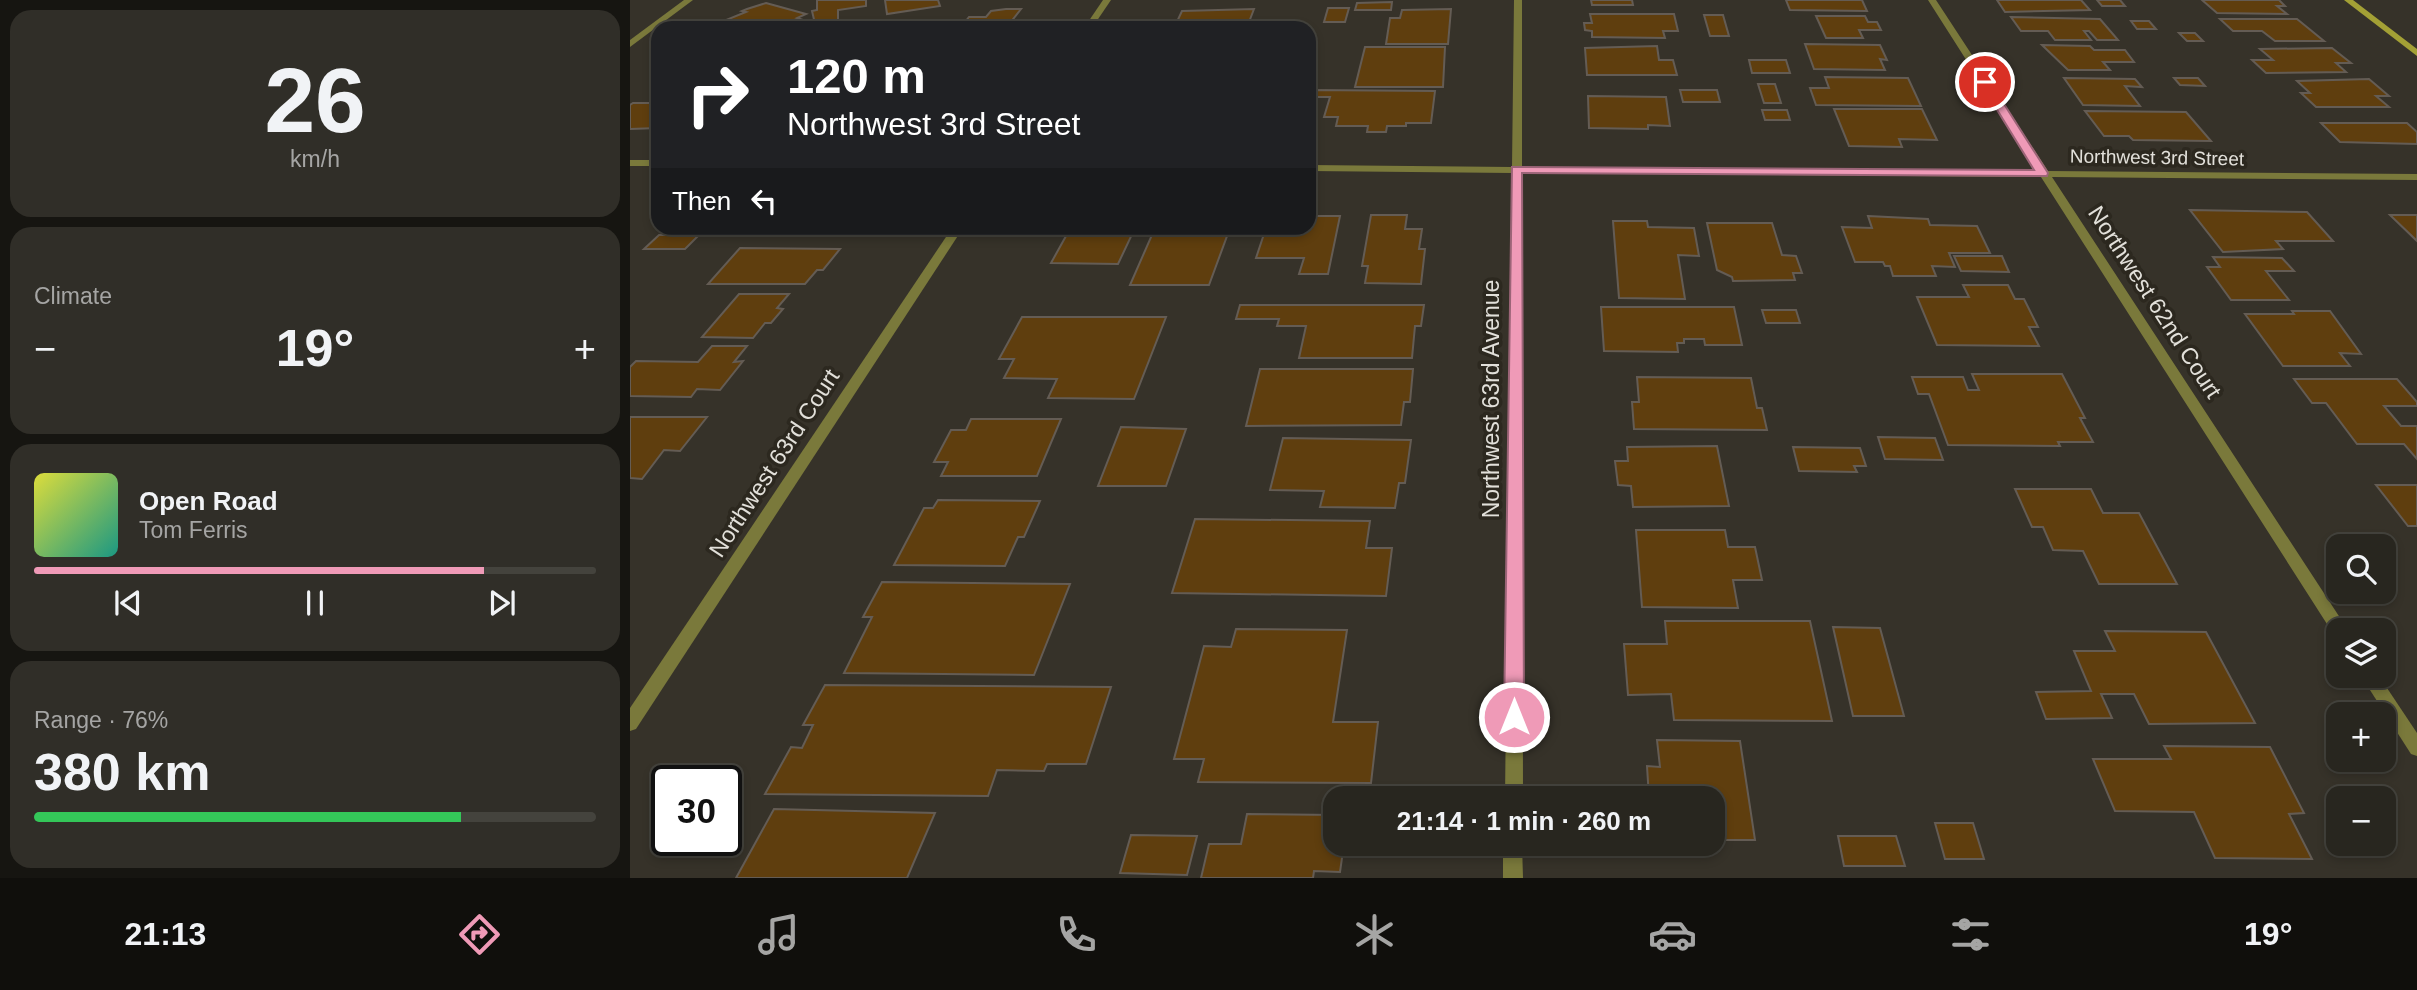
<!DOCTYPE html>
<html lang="en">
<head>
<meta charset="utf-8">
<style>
  :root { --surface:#28261f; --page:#302e28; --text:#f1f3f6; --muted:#a5a5a4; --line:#44433d; --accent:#ef9ab7 }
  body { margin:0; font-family:Helvetica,sans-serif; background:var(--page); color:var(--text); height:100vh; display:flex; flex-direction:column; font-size:26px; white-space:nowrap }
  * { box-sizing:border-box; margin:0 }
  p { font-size:23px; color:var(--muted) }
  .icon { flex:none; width:38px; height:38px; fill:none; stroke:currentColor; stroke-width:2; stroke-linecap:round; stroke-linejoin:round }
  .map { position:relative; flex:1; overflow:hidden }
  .panel { display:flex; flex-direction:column; gap:10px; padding:10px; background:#161511; width:630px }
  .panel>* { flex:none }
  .banner { position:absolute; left:21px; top:21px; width:665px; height:214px; border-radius:21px; box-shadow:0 4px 10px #0003,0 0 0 2px var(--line); background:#202124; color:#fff; overflow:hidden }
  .fabs { position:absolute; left:1696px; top:534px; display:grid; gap:14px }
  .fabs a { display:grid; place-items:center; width:70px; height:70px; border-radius:14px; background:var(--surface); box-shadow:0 4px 10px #0003,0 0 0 2px var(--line); font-size:35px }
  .speed { position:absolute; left:21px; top:765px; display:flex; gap:14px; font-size:35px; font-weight:700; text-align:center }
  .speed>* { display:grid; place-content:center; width:91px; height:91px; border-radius:50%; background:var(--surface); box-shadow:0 4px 10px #0003,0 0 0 2px var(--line); line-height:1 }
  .speed .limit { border:4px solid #111; border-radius:10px; background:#fff; color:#111 }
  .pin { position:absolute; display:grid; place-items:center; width:60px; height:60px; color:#fff; margin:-30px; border:4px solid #fff; border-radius:50%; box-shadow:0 2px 7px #0007 }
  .me { position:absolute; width:77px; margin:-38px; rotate:0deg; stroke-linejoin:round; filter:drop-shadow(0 0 5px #0008) }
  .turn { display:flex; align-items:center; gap:24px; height:147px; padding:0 21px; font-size:32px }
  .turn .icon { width:91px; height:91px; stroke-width:2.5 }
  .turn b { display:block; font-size:49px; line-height:60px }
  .then { display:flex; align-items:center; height:66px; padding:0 21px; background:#0003; gap:14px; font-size:26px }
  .big { font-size:52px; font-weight:600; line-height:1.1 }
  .panel .widget { flex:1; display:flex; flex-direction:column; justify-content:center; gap:10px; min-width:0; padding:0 24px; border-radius:21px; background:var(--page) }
  .panel .dial { align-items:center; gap:0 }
  .dial b { font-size:91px; line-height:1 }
  .song { display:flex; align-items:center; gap:21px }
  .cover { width:84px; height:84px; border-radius:10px; background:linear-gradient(135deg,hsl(60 70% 55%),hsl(170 70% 35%)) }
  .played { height:7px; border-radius:4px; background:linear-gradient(90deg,var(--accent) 80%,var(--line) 80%) }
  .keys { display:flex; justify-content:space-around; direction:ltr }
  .heat { display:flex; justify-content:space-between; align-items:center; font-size:38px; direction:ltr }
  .charge { height:10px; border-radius:5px; background:linear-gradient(90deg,#34c759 76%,var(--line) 0) }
  .trip { position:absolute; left:693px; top:786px; width:402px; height:70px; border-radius:21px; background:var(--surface); box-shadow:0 4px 10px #0003,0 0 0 2px var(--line); font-weight:600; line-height:70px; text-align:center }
  .menu { display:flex; height:112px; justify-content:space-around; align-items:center; background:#100f0c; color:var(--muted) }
  .menu .icon { width:49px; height:49px }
  .menu .active { color:var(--accent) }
  .menu b { font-size:32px; color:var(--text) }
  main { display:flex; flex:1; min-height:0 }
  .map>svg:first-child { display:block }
  .building { fill:#5f3e0e; stroke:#645c54; stroke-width:2 }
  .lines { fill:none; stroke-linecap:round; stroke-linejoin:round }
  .street { fill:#7a793b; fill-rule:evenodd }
  .secondary { fill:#a3a035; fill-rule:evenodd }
  .route { fill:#ef9ab7; stroke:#9b6477; stroke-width:2 }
  .labels { text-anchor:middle; stroke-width:7; stroke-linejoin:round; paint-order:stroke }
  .far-street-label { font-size:19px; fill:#e2e0da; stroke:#2c281f }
  .street-label { font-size:23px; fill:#e2e0da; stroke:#2c281f }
</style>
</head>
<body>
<main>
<section class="panel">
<div class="widget dial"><b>26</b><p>km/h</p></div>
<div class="widget"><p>Climate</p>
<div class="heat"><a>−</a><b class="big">19°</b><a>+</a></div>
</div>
<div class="widget">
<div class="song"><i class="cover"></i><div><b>Open Road</b><p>Tom Ferris</p></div></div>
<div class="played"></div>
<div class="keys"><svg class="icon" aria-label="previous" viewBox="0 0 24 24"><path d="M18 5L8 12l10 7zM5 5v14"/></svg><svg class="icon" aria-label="pause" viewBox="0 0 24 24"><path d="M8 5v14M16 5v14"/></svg><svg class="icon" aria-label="next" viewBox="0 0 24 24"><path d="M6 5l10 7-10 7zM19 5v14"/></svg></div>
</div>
<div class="widget"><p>Range · 76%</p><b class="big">380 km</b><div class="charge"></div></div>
</section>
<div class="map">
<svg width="1787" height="878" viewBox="0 0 1787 878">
  <rect width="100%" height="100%" fill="#363229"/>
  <g class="building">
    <path d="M 187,0 L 236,0 L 236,6 L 208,10 L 208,26 L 186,28 L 182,11 L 187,10 Z"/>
    <path d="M 255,0 L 308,0 L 310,6 L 257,14 Z"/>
    <path d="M 961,0 L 1002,0 L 1003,5 L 962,5 Z"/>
    <path d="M 1156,0 L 1232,0 L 1237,11 L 1160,10 Z"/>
    <path d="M 1367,0 L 1451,0 L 1460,10 L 1375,12 Z"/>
    <path d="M 1467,0 L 1490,0 L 1495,6 L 1472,6 Z"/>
    <path d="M 1572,0 L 1649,0 L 1655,6 L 1647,6 L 1657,14 L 1587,13 Z"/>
    <path d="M 762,2 L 761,10 L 725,10 L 727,3 Z"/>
    <path d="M 136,3 L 176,14 L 167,18 L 173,20 L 167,23 L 173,24 L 165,28 L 107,28 L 114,25 L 96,20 L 116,12 L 112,11 L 117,9 Z"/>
    <path d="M 698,8 L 719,8 L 715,22 L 694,22 Z"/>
    <path d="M 376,9 L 391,9 L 376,28 L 316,28 L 321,22 L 335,22 L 339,17 L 356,17 L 361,11 Z"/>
    <path d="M 624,9 L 619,22 L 580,22 L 577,28 L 544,28 L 552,11 Z"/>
    <path d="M 821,9 L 818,44 L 756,44 L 760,18 L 770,18 L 772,10 Z"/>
    <path d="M 960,14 L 1044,14 L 1048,31 L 1033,31 L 1035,38 L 962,37 L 962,31 L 955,30 L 954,23 L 962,23 Z"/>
    <path d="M 1074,15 L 1093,15 L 1099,36 L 1080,36 Z"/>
    <path d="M 1186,16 L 1235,16 L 1238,22 L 1247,22 L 1251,30 L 1229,30 L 1233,38 L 1196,38 Z"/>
    <path d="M 1381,17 L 1470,19 L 1488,40 L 1467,40 L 1459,31 L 1454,31 L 1461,40 L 1425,40 L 1418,31 L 1391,31 Z"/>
    <path d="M 1590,19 L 1667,19 L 1694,41 L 1645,41 L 1632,31 L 1603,31 Z"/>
    <path d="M 1501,21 L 1519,21 L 1526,29 L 1507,29 Z"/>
    <path d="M 1549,33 L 1565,33 L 1573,41 L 1557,41 Z"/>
    <path d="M 1175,44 L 1250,45 L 1257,60 L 1250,59 L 1255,70 L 1184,69 Z"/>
    <path d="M 1412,45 L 1460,46 L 1464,50 L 1495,50 L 1504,62 L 1473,62 L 1480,70 L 1438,70 Z"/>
    <path d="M 1027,46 L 1029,60 L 1043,60 L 1047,75 L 957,75 L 955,48 Z"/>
    <path d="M 735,47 L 815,47 L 813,87 L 725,87 Z"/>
    <path d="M 1702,48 L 1721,63 L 1706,63 L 1716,72 L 1636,73 L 1622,60 L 1643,60 L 1630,49 Z"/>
    <path d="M 1119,60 L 1156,60 L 1160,73 L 1122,73 Z"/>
    <path d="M 1195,77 L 1278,78 L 1291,106 L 1186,105 L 1180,88 L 1199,88 Z"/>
    <path d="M 1434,78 L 1505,79 L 1512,87 L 1495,86 L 1510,106 L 1453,105 Z"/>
    <path d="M 1544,78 L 1568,78 L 1575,86 L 1550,85 Z"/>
    <path d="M 1739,79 L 1759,96 L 1746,96 L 1759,107 L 1686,107 L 1671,93 L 1680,93 L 1667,81 Z"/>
    <path d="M 1128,84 L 1145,84 L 1151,103 L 1134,103 Z"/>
    <path d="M 679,90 L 805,91 L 801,123 L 776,123 L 776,126 L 757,126 L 756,132 L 737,132 L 738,126 L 706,126 L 708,117 L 694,117 L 700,97 L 679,97 Z"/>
    <path d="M 1050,90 L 1087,90 L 1090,102 L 1053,102 Z"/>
    <path d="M 958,96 L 1036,97 L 1040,126 L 1018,125 L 1018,129 L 959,128 Z"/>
    <path d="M 3,103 L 28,103 L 28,128 L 0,129 L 0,105 Z"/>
    <path d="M 1204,109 L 1292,109 L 1307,140 L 1269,139 L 1272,147 L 1219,146 Z"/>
    <path d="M 1132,110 L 1157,110 L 1160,120 L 1135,120 Z"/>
    <path d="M 1455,111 L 1556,112 L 1581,141 L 1503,140 L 1499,136 L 1474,136 Z"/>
    <path d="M 1691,123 L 1777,123 L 1787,132 L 1787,144 L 1710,142 Z"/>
    <path d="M 1560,210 L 1677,212 L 1703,241 L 1646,241 L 1653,249 L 1593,252 Z"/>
    <path d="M 741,215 L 777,215 L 775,229 L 792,229 L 789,249 L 795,249 L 791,284 L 735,283 L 738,266 L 732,266 Z"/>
    <path d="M 1760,215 L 1787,215 L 1787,241 Z"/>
    <path d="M 679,216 L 710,216 L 698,274 L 669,274 L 674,258 L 626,258 L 636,228 L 679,228 Z"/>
    <path d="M 1238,216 L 1298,219 L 1300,225 L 1347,226 L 1360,253 L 1319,253 L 1325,267 L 1302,266 L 1306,276 L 1263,276 L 1260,266 L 1255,266 L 1253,262 L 1225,262 L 1212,227 L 1242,228 Z"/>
    <path d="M 983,221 L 1017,221 L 1018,227 L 1064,228 L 1069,256 L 1048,255 L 1055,299 L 989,298 Z"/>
    <path d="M 1077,223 L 1142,223 L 1152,255 L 1166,256 L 1172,273 L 1163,273 L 1165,280 L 1103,281 L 1102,277 L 1087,270 Z"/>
    <path d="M 130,228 L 215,228 L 213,230 Z"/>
    <path d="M 432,228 L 505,228 L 488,264 L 421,263 L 436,236 L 427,235 Z"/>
    <path d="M 525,228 L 600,228 L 579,285 L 500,285 Z"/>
    <path d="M 29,235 L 69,235 L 55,249 L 14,249 Z"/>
    <path d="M 110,248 L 210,249 L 193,270 L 187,270 L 175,284 L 78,284 Z"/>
    <path d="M 1324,256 L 1372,256 L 1379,272 L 1331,271 Z"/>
    <path d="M 1583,257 L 1652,258 L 1664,271 L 1636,271 L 1659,300 L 1601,300 L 1577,267 L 1590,267 Z"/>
    <path d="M 1333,285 L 1378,285 L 1385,299 L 1394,299 L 1408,327 L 1399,327 L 1409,346 L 1307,345 L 1287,297 L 1339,297 Z"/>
    <path d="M 109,294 L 159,294 L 147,308 L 153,309 L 141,323 L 135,323 L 123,338 L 72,337 Z"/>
    <path d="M 610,305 L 794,305 L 791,326 L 785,326 L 782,358 L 669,358 L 676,326 L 647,326 L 649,319 L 606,319 Z"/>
    <path d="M 971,307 L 1104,307 L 1112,345 L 1075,345 L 1074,339 L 1054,339 L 1054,343 L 1047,343 L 1048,352 L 974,351 Z"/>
    <path d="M 1132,310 L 1166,310 L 1170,323 L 1136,323 Z"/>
    <path d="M 1662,311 L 1700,311 L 1731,354 L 1710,353 L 1720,366 L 1653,366 L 1615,314 L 1664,314 Z"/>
    <path d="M 392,317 L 536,317 L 504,399 L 418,398 L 427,379 L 374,378 L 384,359 L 369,359 Z"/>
    <path d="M 82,346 L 117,346 L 104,362 L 113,361 L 90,390 L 67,389 L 61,397 L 0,396 L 0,367 L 6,361 L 68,362 Z"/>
    <path d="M 630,369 L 783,369 L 780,402 L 774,402 L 771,425 L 616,426 Z"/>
    <path d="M 1342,374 L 1432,374 L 1455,418 L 1450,418 L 1463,442 L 1428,442 L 1430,446 L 1318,445 L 1299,394 L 1288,394 L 1282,377 L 1333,377 L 1338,390 L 1349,390 Z"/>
    <path d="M 1007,377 L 1121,378 L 1127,408 L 1132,408 L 1137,430 L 1004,429 L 1002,402 L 1009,402 Z"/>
    <path d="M 1664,379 L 1767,379 L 1787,402 L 1787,406 L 1754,406 L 1771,426 L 1787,426 L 1787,459 L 1774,444 L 1727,444 L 1696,403 L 1682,403 Z"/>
    <path d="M 0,417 L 77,417 L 50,451 L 34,450 L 12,479 L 0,478 Z"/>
    <path d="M 341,419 L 431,419 L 407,476 L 311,476 L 318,462 L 304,462 L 321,430 L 336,430 Z"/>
    <path d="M 491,427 L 556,429 L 536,486 L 468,486 Z"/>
    <path d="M 1248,437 L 1305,438 L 1313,460 L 1255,459 Z"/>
    <path d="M 653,438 L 781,440 L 775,483 L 769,483 L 765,508 L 690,507 L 694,491 L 640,490 Z"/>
    <path d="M 1087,446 L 1099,506 L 1003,507 L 1001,486 L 988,485 L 985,461 L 998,461 L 997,447 Z"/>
    <path d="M 1163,447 L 1230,448 L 1236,466 L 1224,466 L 1227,472 L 1169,471 Z"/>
    <path d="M 1746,485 L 1787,485 L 1787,526 L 1778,526 Z"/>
    <path d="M 1385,489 L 1461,489 L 1473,513 L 1509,513 L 1547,584 L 1469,584 L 1453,551 L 1423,550 L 1413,527 L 1402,527 Z"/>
    <path d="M 308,500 L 410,501 L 394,537 L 388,537 L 375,566 L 264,565 L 294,508 L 303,508 Z"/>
    <path d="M 565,519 L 740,521 L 736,548 L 762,548 L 756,596 L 542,593 Z"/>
    <path d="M 1006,530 L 1095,530 L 1098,547 L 1125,547 L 1132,580 L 1103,580 L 1108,608 L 1012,607 Z"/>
    <path d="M 252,582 L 440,584 L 404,675 L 214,673 L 242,617 L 233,617 Z"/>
    <path d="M 1035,621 L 1180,621 L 1202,721 L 1044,720 L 1041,694 L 998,695 L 994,644 L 1037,644 Z"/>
    <path d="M 1203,627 L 1250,628 L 1274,716 L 1223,716 Z"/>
    <path d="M 606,629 L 717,630 L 703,722 L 748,722 L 741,783 L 568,782 L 574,759 L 544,759 L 574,646 L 601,647 Z"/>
    <path d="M 1475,631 L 1576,632 L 1625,723 L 1519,724 L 1504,694 L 1471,694 L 1482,718 L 1416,719 L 1406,692 L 1461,691 L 1444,651 L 1485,651 Z"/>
    <path d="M 195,685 L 481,687 L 456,764 L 417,764 L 414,771 L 367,770 L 358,796 L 135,794 L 161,747 L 172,748 L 183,725 L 173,725 Z"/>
    <path d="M 1027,740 L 1110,741 L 1125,840 L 1083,840 L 1083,798 L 1019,798 L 1017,766 L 1030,767 Z"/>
    <path d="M 1534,746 L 1640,747 L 1674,813 L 1659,814 L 1682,859 L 1585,858 L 1564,812 L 1485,811 L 1463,759 L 1541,759 Z"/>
    <path d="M 144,809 L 305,813 L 277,878 L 106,878 Z"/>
    <path d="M 617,814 L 705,815 L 705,844 L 714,844 L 710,872 L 684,871 L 683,878 L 571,878 L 579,844 L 611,844 Z"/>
    <path d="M 1305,823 L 1343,823 L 1354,859 L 1315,859 Z"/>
    <path d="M 501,835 L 567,836 L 557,875 L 490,873 Z"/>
    <path d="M 1208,836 L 1266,836 L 1275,866 L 1214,866 Z"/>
  </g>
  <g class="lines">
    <g class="street">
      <path d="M 54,0 L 63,0 L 0,47 L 0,40 Z"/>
      <path d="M 473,0 L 481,0 L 462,28 L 454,28 Z"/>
      <path d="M 884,0 L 892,0 L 892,167 L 1407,171 L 1298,0 L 1306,0 L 1418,171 L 1787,174 L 1787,180 L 1422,177 L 1718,630 L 1708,630 L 1708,636 L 1704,635 L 1411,177 L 892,173 L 893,798 L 875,798 L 882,173 L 679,171 L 679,165 L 882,167 Z"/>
      <rect x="0" y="160" width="28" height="6"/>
      <path d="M 322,228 L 333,228 L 6,729 L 0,731 L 0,708 Z"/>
      <path d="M 1731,676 L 1749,676 L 1787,733 L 1787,756 L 1781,754 Z"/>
      <path d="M 873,844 L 892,844 L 893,878 L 873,878 Z"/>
    </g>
    <path class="secondary" d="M 1714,0 L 1723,0 L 1787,49 L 1787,56 Z"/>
  </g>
  <path class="route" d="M 1355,79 L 1360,82 L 1418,173 L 1417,176 L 892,173 L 894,717 L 891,723 L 884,726 L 877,723 L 874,717 L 882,167 L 1404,170 L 1350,82 Z"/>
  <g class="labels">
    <g class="far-street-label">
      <text transform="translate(1527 157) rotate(1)" y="7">Northwest 3rd Street</text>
    </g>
    <g class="street-label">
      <text transform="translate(1525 302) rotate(57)" y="8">Northwest 62nd Court</text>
      <text transform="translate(861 399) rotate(-90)" y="8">Northwest 63rd Avenue</text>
      <text transform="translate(144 463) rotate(-57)" y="8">Northwest 63rd Court</text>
    </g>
  </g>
</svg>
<div class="fabs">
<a><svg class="icon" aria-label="search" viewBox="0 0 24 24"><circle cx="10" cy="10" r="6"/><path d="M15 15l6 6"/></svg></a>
<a><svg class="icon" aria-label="layers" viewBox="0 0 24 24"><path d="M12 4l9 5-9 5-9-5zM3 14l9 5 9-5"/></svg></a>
<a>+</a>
<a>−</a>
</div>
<div class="speed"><div class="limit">30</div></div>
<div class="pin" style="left:1355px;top:82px;background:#d93025"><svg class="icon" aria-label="arrive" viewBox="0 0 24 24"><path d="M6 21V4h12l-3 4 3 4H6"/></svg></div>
<svg class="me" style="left:884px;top:717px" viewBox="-20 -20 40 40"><circle r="17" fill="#ef9ab7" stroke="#fff" stroke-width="3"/><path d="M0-11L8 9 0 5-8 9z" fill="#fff"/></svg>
<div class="trip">21:14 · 1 min · 260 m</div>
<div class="banner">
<div class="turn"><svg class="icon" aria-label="right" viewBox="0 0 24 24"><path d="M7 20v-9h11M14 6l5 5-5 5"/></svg><div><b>120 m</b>Northwest 3rd Street</div></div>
<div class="then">Then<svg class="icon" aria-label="left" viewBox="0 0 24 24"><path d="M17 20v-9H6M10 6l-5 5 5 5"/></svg></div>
</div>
</div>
</main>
<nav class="menu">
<b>21:13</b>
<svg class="icon active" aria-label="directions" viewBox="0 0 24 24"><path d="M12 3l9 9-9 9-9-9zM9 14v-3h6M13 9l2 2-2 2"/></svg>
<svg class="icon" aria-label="music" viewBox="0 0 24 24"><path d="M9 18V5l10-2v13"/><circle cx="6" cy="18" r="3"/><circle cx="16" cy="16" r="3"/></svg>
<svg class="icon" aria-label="phone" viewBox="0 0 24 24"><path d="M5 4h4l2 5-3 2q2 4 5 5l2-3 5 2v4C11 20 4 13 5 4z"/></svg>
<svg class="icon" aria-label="climate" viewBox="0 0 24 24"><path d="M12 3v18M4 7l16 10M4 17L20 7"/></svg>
<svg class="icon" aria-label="car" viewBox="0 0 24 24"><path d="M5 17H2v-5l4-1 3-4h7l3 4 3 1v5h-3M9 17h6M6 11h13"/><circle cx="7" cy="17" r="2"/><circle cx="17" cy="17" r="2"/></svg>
<svg class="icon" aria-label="filters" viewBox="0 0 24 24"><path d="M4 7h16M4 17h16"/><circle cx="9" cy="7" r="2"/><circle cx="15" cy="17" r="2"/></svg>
<b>19°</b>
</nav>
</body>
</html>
